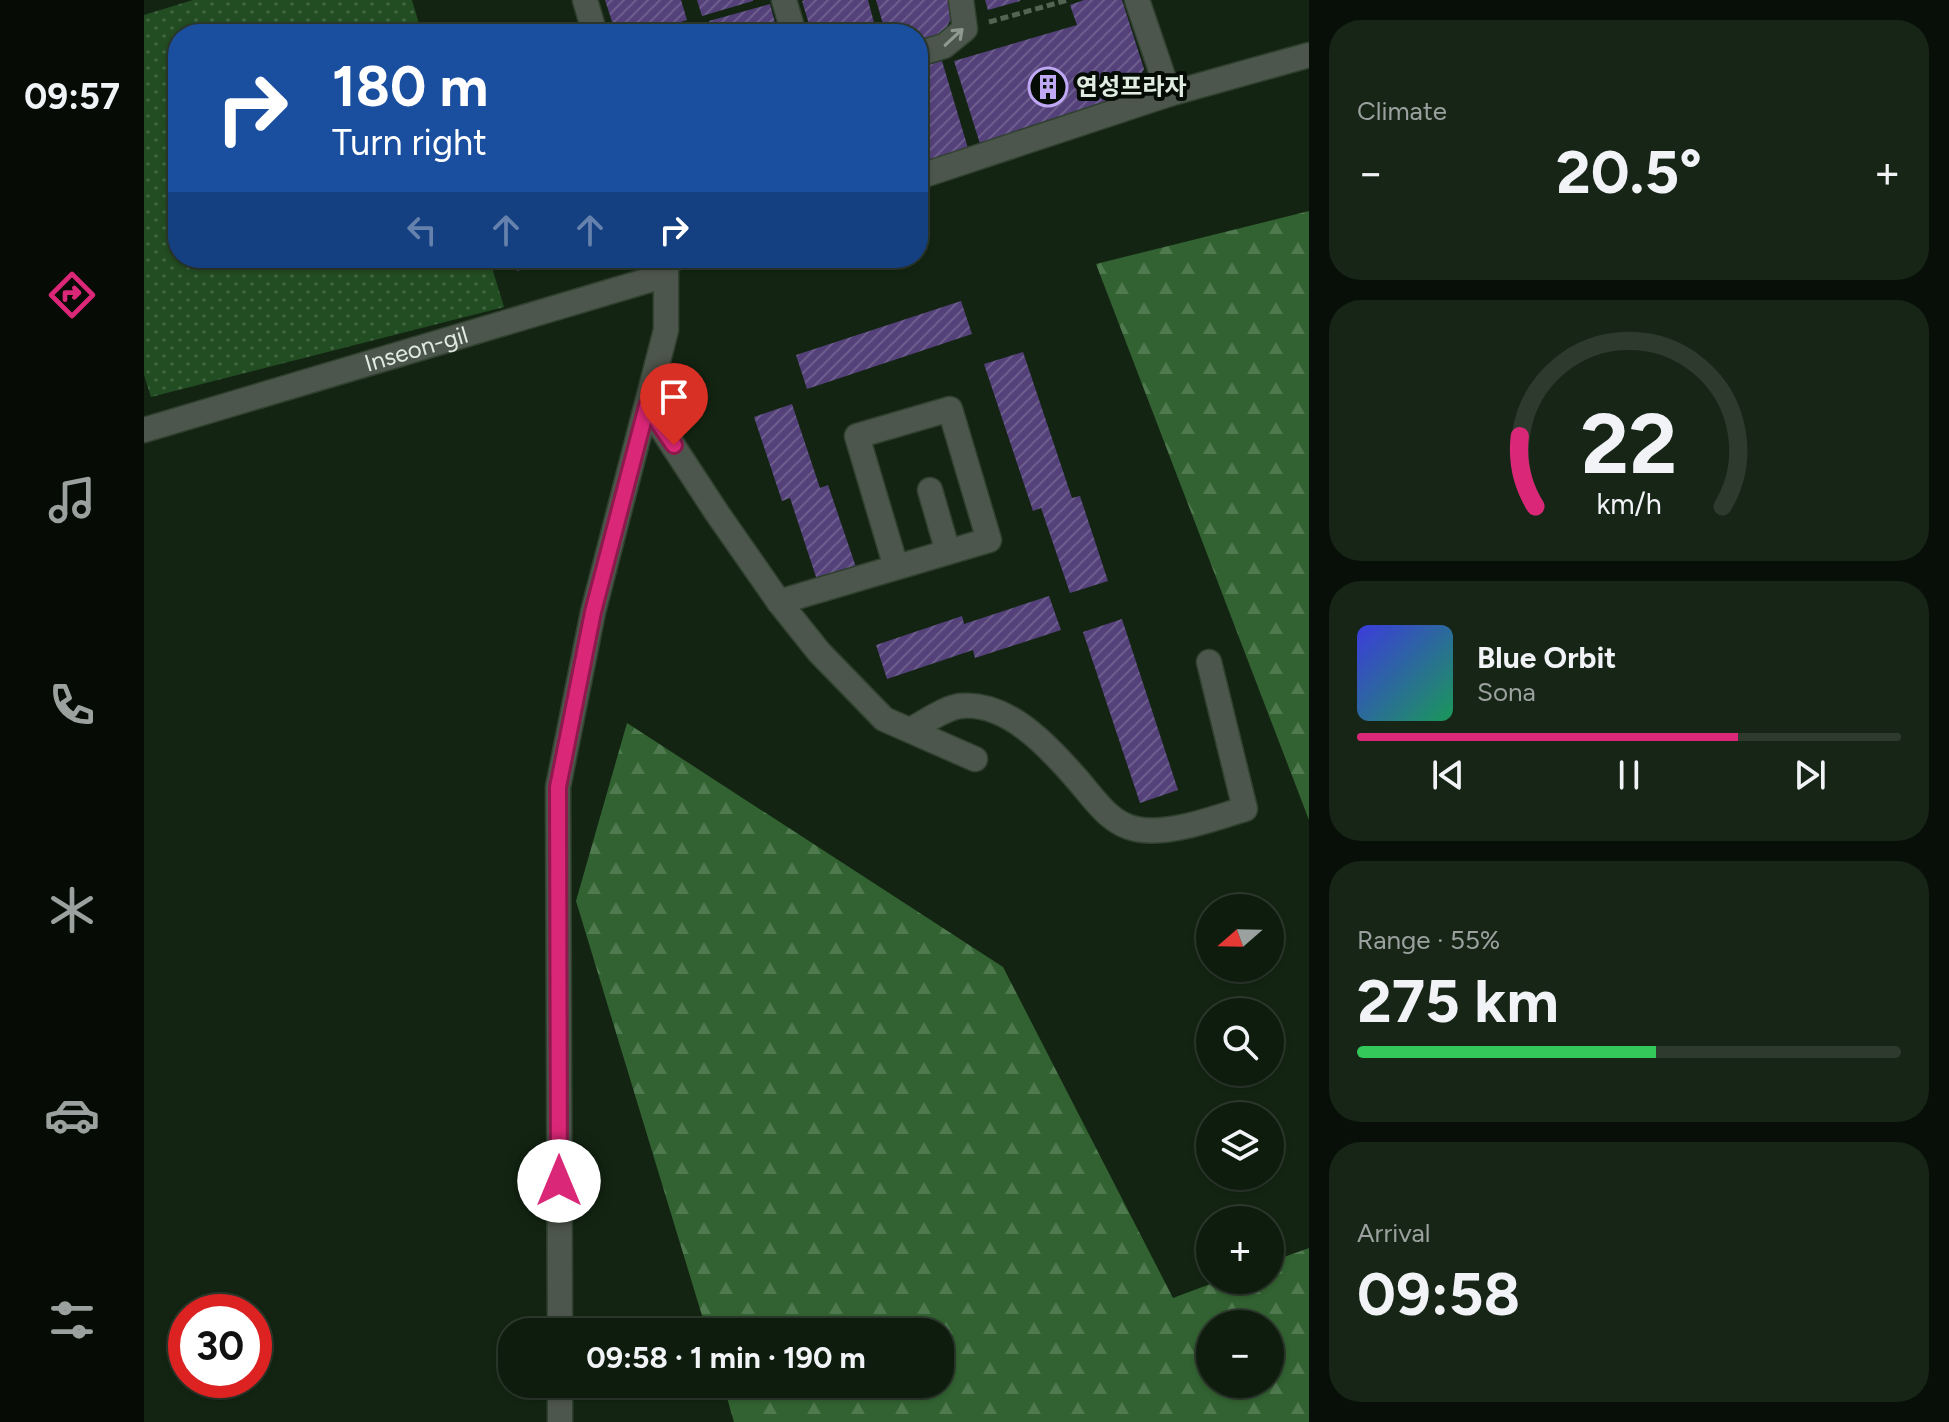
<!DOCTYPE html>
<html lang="en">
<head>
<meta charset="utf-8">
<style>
  :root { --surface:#0e1c0e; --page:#172517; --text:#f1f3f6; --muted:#9ba19e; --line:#2e3a2e; --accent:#db2777 }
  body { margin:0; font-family:Figtree,"Noto Sans KR",sans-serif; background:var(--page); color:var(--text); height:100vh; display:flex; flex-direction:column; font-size:30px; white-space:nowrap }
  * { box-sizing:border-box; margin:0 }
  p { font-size:26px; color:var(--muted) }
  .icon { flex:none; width:44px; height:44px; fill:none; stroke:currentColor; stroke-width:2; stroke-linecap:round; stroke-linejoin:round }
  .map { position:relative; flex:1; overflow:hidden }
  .side { display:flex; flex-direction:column; gap:20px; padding:20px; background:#080f08; width:640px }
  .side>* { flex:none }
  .hud { position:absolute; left:24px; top:24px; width:760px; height:244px; border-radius:32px; box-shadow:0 2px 6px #0004,0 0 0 2px var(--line); background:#1a4fa0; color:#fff; overflow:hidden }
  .needle { width:52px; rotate:250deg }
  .tools { position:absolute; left:1052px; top:894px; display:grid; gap:16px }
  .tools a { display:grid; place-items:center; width:88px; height:88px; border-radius:50%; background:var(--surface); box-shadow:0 2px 6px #0004,0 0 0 2px var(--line); font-size:40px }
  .speed { position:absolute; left:24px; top:1294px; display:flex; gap:16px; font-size:40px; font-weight:700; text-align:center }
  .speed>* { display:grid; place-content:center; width:104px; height:104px; border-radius:50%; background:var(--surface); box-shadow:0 2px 6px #0004,0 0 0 2px var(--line); line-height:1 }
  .speed .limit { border:12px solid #d22; background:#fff; color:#111 }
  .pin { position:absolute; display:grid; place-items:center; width:68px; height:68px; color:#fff; margin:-82px -34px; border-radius:50% 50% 50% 0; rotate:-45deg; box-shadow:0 0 8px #0007 }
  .pin .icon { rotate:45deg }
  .me { position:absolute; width:88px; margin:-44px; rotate:0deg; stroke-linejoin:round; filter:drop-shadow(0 0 6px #0008) }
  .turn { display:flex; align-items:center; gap:28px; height:168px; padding:0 32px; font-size:36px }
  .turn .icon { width:104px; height:104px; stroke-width:2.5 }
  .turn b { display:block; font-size:56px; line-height:68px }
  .lanes { display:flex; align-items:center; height:76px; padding:0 32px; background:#0003; justify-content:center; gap:40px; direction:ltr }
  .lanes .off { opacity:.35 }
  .big { font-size:60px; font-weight:700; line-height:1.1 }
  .side .card { flex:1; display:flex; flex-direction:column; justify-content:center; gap:12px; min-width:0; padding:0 28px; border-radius:32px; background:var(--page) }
  .side .dial { align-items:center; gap:0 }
  .dial svg { height:208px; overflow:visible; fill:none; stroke:var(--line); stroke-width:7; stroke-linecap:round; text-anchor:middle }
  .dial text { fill:var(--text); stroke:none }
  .song { display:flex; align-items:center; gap:24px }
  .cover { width:96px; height:96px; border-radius:12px; background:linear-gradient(135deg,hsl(240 70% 55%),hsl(150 70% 35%)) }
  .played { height:8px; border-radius:4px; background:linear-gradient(90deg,var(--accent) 70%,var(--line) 70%) }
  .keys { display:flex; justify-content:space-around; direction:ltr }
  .heat { display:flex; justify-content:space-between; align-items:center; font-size:44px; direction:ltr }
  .charge { height:12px; border-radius:6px; background:linear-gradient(90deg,#34c759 55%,var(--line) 0) }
  .trip { position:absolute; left:354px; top:1318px; width:456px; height:80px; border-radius:32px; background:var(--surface); box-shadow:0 2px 6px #0004,0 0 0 2px var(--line); font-weight:700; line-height:80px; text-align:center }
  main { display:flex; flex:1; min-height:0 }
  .tabs { display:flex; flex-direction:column; width:144px; justify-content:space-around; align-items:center; background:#060b06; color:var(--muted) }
  .tabs .icon { width:56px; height:56px }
  .tabs .on { color:var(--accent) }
  .tabs b { font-size:36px; color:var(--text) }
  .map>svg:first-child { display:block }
  .forest { fill:url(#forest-firs); fill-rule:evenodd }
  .park { fill:url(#park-dots) }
  .building { fill:url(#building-hatch) }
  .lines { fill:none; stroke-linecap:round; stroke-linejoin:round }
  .minor-casing { stroke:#30412f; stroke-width:27 }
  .path { stroke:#546453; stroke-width:5; stroke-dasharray:8 4; stroke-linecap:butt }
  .minor { stroke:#4d564c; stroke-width:24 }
  .oneway { stroke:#8f9a8e }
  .route-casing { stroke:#8e194d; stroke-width:20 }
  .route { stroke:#db2777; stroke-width:14 }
  .labels { text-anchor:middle; stroke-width:8; stroke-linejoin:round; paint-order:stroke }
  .poi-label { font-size:24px; font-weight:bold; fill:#dfecdf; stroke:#050c05; text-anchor:start }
  .street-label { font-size:24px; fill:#dfecdf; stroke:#050c05 }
</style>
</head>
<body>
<main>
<nav class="tabs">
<b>09:57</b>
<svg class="icon on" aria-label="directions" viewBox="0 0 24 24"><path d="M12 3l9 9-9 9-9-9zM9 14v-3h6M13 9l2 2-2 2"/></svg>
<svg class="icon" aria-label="music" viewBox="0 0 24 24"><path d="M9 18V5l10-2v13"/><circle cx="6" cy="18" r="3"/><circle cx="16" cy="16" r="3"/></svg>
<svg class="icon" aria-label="phone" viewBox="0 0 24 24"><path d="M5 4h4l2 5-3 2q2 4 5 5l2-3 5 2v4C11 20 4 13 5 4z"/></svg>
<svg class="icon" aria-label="climate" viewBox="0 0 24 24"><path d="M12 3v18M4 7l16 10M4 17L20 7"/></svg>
<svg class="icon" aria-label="car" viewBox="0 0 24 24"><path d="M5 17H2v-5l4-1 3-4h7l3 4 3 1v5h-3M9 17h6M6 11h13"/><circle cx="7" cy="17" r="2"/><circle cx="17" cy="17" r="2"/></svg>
<svg class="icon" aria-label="filters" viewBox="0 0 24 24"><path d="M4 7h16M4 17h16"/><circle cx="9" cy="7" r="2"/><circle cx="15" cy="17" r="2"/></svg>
</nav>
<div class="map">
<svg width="1165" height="1422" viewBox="0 0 1165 1422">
  <defs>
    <pattern id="forest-firs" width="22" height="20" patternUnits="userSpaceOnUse" patternTransform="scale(2)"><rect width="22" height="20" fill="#326231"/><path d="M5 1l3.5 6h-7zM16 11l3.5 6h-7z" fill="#4f794e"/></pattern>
    <pattern id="park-dots" width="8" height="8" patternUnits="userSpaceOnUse" patternTransform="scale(2)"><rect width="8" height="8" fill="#224c22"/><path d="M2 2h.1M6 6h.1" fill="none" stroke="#426642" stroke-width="1.8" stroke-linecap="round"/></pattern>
    <pattern id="building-hatch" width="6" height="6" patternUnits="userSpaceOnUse" patternTransform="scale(2)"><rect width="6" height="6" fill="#54417a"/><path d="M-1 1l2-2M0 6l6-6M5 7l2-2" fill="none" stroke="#6c5d8c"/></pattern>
  </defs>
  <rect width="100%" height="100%" fill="#132512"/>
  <g class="forest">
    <path d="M 1165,211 L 1165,820 L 952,264 Z"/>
    <path d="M 483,723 L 859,967 L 1029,1298 L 1077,1280 L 1126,1280 L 1126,1262 L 1165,1248 L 1165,1422 L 590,1422 L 579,1384 L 796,1384 L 796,1332 L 563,1332 L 432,901 ZM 1066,1324 L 1126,1324 L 1126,1384 L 1066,1384 Z"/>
  </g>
  <path class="park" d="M 49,0 L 268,0 L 278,34 L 34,34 L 34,258 L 345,258 L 360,307 L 7,397 L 0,375 L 0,15 Z"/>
  <g class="building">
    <path d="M 461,0 L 537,0 L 543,20 L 498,34 L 472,34 Z"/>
    <path d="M 553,0 L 609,0 L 609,1 L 558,16 Z"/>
    <path d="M 661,0 L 724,0 L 733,34 L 668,34 L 658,1 Z"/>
    <path d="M 732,0 L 809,0 L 812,10 L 798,35 L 774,41 L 774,34 L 742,34 Z"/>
    <path d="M 841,0 L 876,0 L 876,1 L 844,10 Z"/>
    <path d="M 940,0 L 978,0 L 1000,69 L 978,105 L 837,147 L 810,61 L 933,25 L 926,5 Z"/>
    <path d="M 626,4 L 634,34 L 569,34 L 565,21 Z"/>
    <path d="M 798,61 L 826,155 L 774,171 L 774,68 Z"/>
    <path d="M 369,258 L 413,258 L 413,259 L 373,271 Z"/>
    <path d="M 817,301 L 828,334 L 663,389 L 652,355 Z"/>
    <path d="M 879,352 L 928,498 L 936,496 L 964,581 L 926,593 L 897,508 L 889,511 L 840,364 Z"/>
    <path d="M 648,404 L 676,488 L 684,485 L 713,570 L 674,583 L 646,498 L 638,501 L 610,417 Z"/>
    <path d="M 905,596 L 917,630 L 831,658 L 829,650 L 743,679 L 732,645 L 818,616 L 820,624 Z"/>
    <path d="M 978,619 L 1034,790 L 996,803 L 939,632 Z"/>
  </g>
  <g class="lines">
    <defs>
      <g id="minor">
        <path d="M 441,0 L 451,34"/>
        <path d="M 640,0 L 650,34"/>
        <path d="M 993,0 L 1025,94"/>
        <path d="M 774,54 L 800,46 L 821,29 L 817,0"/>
        <path d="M 774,177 L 1025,94 L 1165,55"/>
        <path d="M 503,406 L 573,513 L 635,602 L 675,652 L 740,719 L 831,759"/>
        <path id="s1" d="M 0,430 L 522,275 L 522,261 L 532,258"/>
        <path d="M 786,490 L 804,552"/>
        <path d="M 635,602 L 845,540 L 806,409 L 713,436 L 752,567"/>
        <path d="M 766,730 C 780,723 800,708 816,706 C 863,701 904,746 932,778 C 950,798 964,823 992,829 C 1024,836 1070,818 1101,809 L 1065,662"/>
        <path d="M 416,1332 L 414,787 L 449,612 L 522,330 L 522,275"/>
        <path d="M 416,1384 L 416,1422"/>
      </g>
    </defs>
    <use href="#minor" class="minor-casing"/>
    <path class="path" d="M 845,22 L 924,0"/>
    <use href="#minor" class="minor"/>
  </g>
  <defs><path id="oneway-shaft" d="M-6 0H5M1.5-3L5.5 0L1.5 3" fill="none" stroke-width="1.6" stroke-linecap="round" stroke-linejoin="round" transform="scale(2)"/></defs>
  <use class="oneway" href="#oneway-shaft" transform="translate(810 37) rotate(-43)"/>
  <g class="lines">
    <defs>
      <path id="route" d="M 415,1181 L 414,787 L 449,612 L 503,406 L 530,445"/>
    </defs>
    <use href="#route" class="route-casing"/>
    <use href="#route" class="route"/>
  </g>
  <defs>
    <symbol id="building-ring" viewBox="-11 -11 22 22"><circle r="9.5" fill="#050c05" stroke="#c0a8f4" stroke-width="1.5"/><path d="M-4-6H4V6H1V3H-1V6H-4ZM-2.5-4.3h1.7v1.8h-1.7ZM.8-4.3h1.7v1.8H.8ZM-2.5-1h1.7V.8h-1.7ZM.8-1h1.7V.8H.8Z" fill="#c0a8f4"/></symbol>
  </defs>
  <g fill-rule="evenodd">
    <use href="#building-ring" x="882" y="65" width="44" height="44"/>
  </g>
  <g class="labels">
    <g class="poi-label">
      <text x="932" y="95">연성프라자</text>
    </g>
    <g class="street-label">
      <text dy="8" stroke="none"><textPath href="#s1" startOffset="284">Inseon-gil</textPath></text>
    </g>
  </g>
</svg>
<div class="tools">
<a><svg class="needle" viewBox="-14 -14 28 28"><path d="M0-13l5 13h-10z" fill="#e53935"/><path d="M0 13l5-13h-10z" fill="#9ba19e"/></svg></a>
<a><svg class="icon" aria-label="search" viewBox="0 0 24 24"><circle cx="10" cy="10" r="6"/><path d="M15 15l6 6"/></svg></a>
<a><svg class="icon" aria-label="layers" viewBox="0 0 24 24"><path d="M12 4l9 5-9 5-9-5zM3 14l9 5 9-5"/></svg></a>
<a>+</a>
<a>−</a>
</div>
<div class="speed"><div class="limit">30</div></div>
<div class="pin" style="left:530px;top:445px;background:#d93025"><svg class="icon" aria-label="arrive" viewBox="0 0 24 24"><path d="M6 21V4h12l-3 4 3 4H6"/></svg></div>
<svg class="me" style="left:415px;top:1181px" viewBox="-20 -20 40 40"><circle r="19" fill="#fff"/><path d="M0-13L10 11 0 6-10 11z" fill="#db2777"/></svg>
<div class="trip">09:58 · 1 min · 190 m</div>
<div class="hud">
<div class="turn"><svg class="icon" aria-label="right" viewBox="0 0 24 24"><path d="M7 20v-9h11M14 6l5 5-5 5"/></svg><div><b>180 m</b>Turn right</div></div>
<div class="lanes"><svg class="icon off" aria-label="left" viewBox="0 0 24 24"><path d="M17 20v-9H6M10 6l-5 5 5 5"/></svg><svg class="icon off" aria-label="ahead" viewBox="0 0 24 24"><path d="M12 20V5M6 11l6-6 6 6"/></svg><svg class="icon off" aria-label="ahead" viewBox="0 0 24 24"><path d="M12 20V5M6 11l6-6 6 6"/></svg><svg class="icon" aria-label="right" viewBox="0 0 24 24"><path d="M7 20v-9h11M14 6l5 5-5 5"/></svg></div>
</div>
</div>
<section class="side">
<div class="card"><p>Climate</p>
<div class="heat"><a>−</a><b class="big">20.5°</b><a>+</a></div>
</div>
<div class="card dial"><svg viewBox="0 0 100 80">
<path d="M14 69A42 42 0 1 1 86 69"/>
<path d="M14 69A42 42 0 0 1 8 42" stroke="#db2777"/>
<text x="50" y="56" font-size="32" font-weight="700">22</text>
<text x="50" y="72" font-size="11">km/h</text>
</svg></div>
<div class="card">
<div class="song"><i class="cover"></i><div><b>Blue Orbit</b><p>Sona</p></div></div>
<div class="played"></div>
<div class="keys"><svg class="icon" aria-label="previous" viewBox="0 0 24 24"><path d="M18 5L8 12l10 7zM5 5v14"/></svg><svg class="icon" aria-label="pause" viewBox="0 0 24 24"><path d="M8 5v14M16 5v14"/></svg><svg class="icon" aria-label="next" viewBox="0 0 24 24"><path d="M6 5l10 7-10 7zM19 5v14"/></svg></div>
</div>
<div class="card"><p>Range · 55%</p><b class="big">275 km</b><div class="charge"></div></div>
<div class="card"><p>Arrival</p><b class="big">09:58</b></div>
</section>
</main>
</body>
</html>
